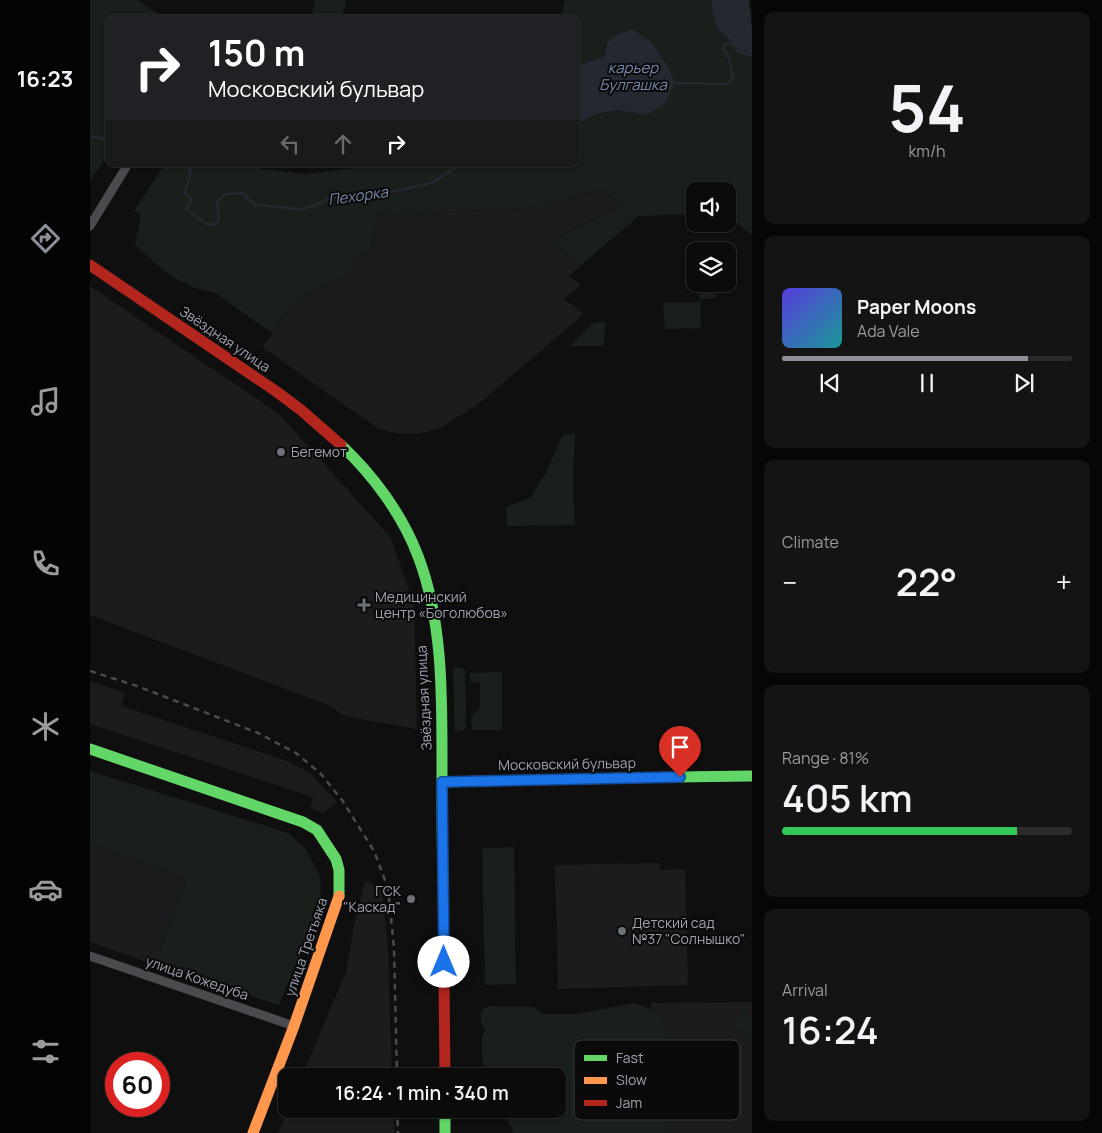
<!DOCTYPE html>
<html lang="en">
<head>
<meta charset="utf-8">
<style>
  :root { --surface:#0b0b0c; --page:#141415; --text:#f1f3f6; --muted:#9a9b9d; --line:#2b2b2d; --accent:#8c9099 }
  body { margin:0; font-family:Manrope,sans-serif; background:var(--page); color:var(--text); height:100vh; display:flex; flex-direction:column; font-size:19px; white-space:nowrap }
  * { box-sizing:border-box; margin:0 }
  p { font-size:16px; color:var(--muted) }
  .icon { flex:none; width:28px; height:28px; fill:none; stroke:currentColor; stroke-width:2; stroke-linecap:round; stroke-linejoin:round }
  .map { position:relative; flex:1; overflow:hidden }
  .sheet { display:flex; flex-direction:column; gap:12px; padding:12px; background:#060607; width:350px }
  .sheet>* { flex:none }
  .top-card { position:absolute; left:15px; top:15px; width:475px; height:152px; border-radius:10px; box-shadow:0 1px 4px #0004,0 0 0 1px var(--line); background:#202124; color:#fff; overflow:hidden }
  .controls { position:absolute; left:596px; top:182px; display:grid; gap:10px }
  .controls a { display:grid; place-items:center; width:50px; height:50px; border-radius:10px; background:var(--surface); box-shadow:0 1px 4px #0004,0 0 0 1px var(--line); font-size:25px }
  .speed { position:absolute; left:15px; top:1052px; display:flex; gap:10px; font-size:25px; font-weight:700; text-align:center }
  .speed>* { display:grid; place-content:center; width:65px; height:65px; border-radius:50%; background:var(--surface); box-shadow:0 1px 4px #0004,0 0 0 1px var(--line); line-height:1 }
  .speed .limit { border:8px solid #d22; background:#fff; color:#111 }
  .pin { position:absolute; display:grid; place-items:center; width:42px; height:42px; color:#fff; margin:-51px -21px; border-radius:50% 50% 50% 0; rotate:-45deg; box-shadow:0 0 5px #0007 }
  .pin .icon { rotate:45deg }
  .me { position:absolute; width:55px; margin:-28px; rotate:0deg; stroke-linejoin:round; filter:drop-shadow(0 0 4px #0008) }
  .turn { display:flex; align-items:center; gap:18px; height:105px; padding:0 20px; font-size:22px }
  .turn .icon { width:65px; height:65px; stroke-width:2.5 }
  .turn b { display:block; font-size:35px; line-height:42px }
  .lanes { display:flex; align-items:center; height:48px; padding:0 20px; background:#0003; justify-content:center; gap:25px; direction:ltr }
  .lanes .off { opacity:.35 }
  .big { font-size:38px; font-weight:600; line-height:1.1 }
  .sheet .card { flex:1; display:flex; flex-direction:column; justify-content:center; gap:8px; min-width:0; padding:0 18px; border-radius:10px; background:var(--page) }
  .sheet .dial { align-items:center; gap:0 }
  .dial b { font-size:65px; line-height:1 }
  .song { display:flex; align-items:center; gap:15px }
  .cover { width:60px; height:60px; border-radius:8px; background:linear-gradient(135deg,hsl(250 70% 55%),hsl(180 70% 35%)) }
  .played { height:5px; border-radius:2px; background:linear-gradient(90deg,var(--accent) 85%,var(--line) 85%) }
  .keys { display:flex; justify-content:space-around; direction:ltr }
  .heat { display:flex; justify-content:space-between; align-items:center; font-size:28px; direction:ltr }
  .charge { height:8px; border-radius:4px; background:linear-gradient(90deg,#34c759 81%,var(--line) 0) }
  .trip { position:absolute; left:188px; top:1068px; width:288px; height:50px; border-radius:10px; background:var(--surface); box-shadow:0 1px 4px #0004,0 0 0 1px var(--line); font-weight:600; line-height:50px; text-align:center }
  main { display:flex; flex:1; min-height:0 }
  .menu { display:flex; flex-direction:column; width:90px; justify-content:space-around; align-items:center; background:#040405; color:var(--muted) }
  .menu .icon { width:35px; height:35px }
  .menu .on { color:var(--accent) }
  .menu b { font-size:22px; color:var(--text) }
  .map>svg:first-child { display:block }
  .built { fill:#1c1c1e }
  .green { fill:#19201b }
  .water { fill:#242830 }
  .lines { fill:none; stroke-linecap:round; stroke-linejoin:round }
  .stream { stroke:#242830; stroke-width:2.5 }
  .street { stroke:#4a4a4f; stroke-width:9 }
  .fast { stroke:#63d668; stroke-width:11 }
  .slow { stroke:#ff974d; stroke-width:11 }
  .jam { stroke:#b3261e; stroke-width:11 }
  .rail { stroke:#4a4a4f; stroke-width:2.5; stroke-dasharray:6 5; stroke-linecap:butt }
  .route-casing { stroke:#114b97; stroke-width:12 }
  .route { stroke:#1a73e8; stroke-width:9 }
  .poi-dot { fill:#6d6f79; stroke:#0a0a0b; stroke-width:2 }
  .labels { text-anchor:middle; stroke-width:4; stroke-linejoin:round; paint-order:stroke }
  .street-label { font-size:14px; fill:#a0a2b1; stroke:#0a0a0b }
  .poi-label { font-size:14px; fill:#a0a2b1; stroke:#0a0a0b; text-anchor:start }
  .water-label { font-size:15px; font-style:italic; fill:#768aad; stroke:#0a0a0b }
  .key { fill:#0a0a0b; stroke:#37383d; stroke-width:1 }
  .key-label { font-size:14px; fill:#a0a2b1 }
</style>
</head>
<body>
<main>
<nav class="menu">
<b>16:23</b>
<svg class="icon on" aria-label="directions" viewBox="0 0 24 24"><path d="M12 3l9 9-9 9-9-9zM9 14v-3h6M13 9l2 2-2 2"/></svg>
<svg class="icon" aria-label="music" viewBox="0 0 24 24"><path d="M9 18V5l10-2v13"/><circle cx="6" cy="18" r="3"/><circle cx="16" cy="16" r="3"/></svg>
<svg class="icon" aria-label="phone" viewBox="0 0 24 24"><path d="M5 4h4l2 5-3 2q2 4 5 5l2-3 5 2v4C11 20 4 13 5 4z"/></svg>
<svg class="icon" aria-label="climate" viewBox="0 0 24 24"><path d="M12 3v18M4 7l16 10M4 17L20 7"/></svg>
<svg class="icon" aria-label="car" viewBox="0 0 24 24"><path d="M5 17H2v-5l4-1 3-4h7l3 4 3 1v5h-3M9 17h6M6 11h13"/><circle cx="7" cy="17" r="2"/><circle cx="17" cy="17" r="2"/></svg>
<svg class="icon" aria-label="filters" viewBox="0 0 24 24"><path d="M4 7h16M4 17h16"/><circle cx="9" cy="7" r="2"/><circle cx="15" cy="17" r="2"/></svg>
</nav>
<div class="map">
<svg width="662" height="1133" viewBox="0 0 662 1133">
  <rect width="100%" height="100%" fill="#0f0f10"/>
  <g class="built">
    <path d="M 513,191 L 534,206 L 489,226 L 462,241 L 490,266 L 479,276 L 491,285 L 474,299 L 494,314 L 387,405 L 350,428 L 337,432 L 323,434 L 305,433 L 287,428 L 172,347 L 208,298 L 265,272 L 261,260 L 281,251 L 284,215 L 459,207 L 488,194 Z"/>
    <path d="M 0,286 L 189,414 L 301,538 L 324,605 L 327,729 L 254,716 L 238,705 L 0,615 Z"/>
    <path d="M 0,681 L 35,693 L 31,706 L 200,762 L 220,773 L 247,802 L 233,813 L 220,808 L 223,797 L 0,724 Z"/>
    <path d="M 0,844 L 96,879 L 65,965 L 0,942 Z"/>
    <path d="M 569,863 L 570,870 L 595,869 L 598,985 L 468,989 L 465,865 Z"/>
    <path d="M 275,881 L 292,888 L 298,949 L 302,1076 L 212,1076 L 256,972 L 265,921 Z"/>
    <path d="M 662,1002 L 662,1133 L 563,1133 L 561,1003 Z"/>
    <path d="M 198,1109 L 303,1109 L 304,1133 L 188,1133 Z"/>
  </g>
  <g class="green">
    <path d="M 0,0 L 47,0 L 77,19 L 19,19 L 19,152 L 0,181 Z"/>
    <path d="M 225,0 L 256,0 L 252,19 L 221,19 Z"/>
    <path d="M 475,0 L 622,0 L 621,4 L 625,23 L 629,30 L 643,43 L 646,53 L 662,57 L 662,235 L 638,215 L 638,191 L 605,191 L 605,214 L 549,216 L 490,266 L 462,241 L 489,226 L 534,206 L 513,191 L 488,194 L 459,207 L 285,215 L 281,251 L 261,260 L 266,272 L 208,298 L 182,333 L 125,293 L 103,287 L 80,276 L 45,245 L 51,214 L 44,211 L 75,164 L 135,164 L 215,174 L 283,166 L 287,164 L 486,164 L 486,125 L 506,114 L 528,110 L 556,115 L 582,89 L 585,83 L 515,45 L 514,57 L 486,66 L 486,19 L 470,19 Z"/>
    <path d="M 608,284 L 625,284 L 626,298 L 609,299 Z"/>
    <path d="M 610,302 L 611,328 L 575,329 L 573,303 Z"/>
    <path d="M 516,322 L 513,346 L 480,346 L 503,323 Z"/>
    <path d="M 485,433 L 483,486 L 485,525 L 417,526 L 416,507 L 440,498 L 456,473 L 472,436 Z"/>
    <path d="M 370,667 L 373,668 L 375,671 L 376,727 L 372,731 L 365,732 L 363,668 Z"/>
    <path d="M 412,672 L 412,729 L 409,730 L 382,730 L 381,717 L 390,708 L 390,683 L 380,682 L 380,673 Z"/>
    <path d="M 0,771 L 198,833 L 215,848 L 230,876 L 231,905 L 189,1005 L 65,965 L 96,879 L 0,844 Z"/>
    <path d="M 424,847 L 426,984 L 395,985 L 392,848 Z"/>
    <path d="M 545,1003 L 567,1012 L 576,1031 L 575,1133 L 421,1133 L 423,1129 L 411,1109 L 466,1109 L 466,1076 L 397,1076 L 392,1060 L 392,1037 L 395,1030 L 391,1023 L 391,1011 L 398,1006 L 443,1007 L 455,1014 L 485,1014 Z"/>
    <path d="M 653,1008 L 662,1015 L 662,1039 L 641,1022 Z"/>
  </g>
  <g class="water">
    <path d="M 622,0 L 659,0 L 662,27 L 662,57 L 646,53 L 643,43 L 629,30 L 625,23 L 621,4 Z"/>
    <path d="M 542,29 L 562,43 L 578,67 L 585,83 L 575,104 L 556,115 L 528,110 L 506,114 L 486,125 L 486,66 L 514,57 C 517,35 523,37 542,29 Z"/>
  </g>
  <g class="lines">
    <g class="stream">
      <path d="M 582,83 L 636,84 L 643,79 L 639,58 L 633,48 L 635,44 L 646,44"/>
      <path d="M 0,136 L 14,139 L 19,138"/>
      <path d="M 100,164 L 100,174 L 95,193 L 102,200 L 96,209 L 115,223 L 124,225 L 129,220 L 127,202 L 135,194 L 152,193 L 165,205 L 209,209 L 221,207 L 242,197 L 267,199 L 342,183 L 371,164"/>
      <path d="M 429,164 L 431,167 L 445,164"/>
    </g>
    <g class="street">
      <path d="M 0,226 L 38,164"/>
      <path d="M 0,956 L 204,1026"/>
    </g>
    <g class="fast">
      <path d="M 251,445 C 283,475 312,514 328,556 C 353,621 352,696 352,765 C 352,804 352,843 353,883"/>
      <path d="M 0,749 L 213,822 L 227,830 L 246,859 L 249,870 L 249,896"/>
      <path d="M 585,777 L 662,776"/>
      <path d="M 355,1109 L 355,1133"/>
    </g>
    <path class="slow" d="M 163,1133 L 204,1026 L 249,896"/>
    <g class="jam">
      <path d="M 0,265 L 187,392 L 211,410 L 251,445"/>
      <path d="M 352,782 L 585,777"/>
      <path d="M 353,883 L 355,1076"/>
    </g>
    <g class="rail">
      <path d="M 0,671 L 47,686 L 168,733 L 206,753 L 231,774 L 252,800 L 284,851 L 298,888 L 304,948 L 307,1076"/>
      <path d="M 307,1109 L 308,1133"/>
    </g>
  </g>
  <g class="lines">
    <defs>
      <path id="route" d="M 354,962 L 352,782 L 590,777"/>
    </defs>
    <use href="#route" class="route-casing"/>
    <use href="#route" class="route"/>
  </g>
  <g class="poi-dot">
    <circle cx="191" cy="452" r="5"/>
    <path d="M271.5 597.5h5v5h5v5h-5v5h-5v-5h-5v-5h5z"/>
    <circle cx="321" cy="899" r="5"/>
    <circle cx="532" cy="931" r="5"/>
  </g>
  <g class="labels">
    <g class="street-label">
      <text transform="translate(135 339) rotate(34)" y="5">Звёздная улица</text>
      <text transform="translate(334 698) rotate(-93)" y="5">Звёздная улица</text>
      <text transform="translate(477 764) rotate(-1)" y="5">Московский бульвар</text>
      <text transform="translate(216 947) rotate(-71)" y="5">улица Третьяка</text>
      <text transform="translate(107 978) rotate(19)" y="5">улица Кожедуба</text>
    </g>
    <g class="poi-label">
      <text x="201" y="457">Бегемот</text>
      <text x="285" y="602">Медицинский<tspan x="285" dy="16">центр «Боголюбов»</tspan></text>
      <text x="311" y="896" text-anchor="end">ГСК<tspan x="311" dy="16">"Каскад"</tspan></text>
      <text x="542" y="928">Детский сад<tspan x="542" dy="16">№37 "Солнышко"</tspan></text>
    </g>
    <g class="water-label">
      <text x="543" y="73">карьер<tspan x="543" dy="17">Булгашка</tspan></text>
      <text transform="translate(268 196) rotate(-8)" y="5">Пехорка</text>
    </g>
  </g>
  <rect x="484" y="1040" width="166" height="80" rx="8" class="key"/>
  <rect x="494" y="1055" width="23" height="6" fill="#63d668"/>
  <rect x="494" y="1077" width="23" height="7" fill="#ff974d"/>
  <rect x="494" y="1100" width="23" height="6" fill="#b3261e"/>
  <g class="key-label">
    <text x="526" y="1063">Fast</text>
    <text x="526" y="1085">Slow</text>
    <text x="526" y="1108">Jam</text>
  </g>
</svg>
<div class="controls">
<a><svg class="icon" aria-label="sound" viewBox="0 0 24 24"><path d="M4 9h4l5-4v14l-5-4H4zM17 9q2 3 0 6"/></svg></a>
<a><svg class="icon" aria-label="layers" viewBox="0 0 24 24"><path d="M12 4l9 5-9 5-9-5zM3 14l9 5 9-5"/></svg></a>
</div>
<div class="speed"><div class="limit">60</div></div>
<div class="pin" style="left:590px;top:777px;background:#d93025"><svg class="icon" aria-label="arrive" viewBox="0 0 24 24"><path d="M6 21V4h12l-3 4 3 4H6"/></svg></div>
<svg class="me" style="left:354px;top:962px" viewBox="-20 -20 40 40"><circle r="19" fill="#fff"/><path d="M0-13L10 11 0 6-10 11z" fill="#1a73e8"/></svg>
<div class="trip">16:24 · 1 min · 340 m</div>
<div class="top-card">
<div class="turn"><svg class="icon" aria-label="right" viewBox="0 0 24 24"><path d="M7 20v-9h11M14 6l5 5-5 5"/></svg><div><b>150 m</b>Московский бульвар</div></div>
<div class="lanes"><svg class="icon off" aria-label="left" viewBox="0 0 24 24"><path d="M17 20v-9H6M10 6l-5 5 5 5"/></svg><svg class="icon off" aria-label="ahead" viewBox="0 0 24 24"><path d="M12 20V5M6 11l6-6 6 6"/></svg><svg class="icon" aria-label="right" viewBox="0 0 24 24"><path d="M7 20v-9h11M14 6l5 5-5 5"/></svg></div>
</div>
</div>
<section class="sheet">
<div class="card dial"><b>54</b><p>km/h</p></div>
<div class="card">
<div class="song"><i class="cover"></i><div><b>Paper Moons</b><p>Ada Vale</p></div></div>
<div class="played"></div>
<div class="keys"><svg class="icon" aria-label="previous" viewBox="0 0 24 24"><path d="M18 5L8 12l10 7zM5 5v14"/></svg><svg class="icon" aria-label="pause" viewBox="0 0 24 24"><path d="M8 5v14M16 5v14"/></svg><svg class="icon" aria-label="next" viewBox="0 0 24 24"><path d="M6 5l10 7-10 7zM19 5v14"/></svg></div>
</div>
<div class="card"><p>Climate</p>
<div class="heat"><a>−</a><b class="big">22°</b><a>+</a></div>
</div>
<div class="card"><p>Range · 81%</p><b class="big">405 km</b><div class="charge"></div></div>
<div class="card"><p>Arrival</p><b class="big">16:24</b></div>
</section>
</main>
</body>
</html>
